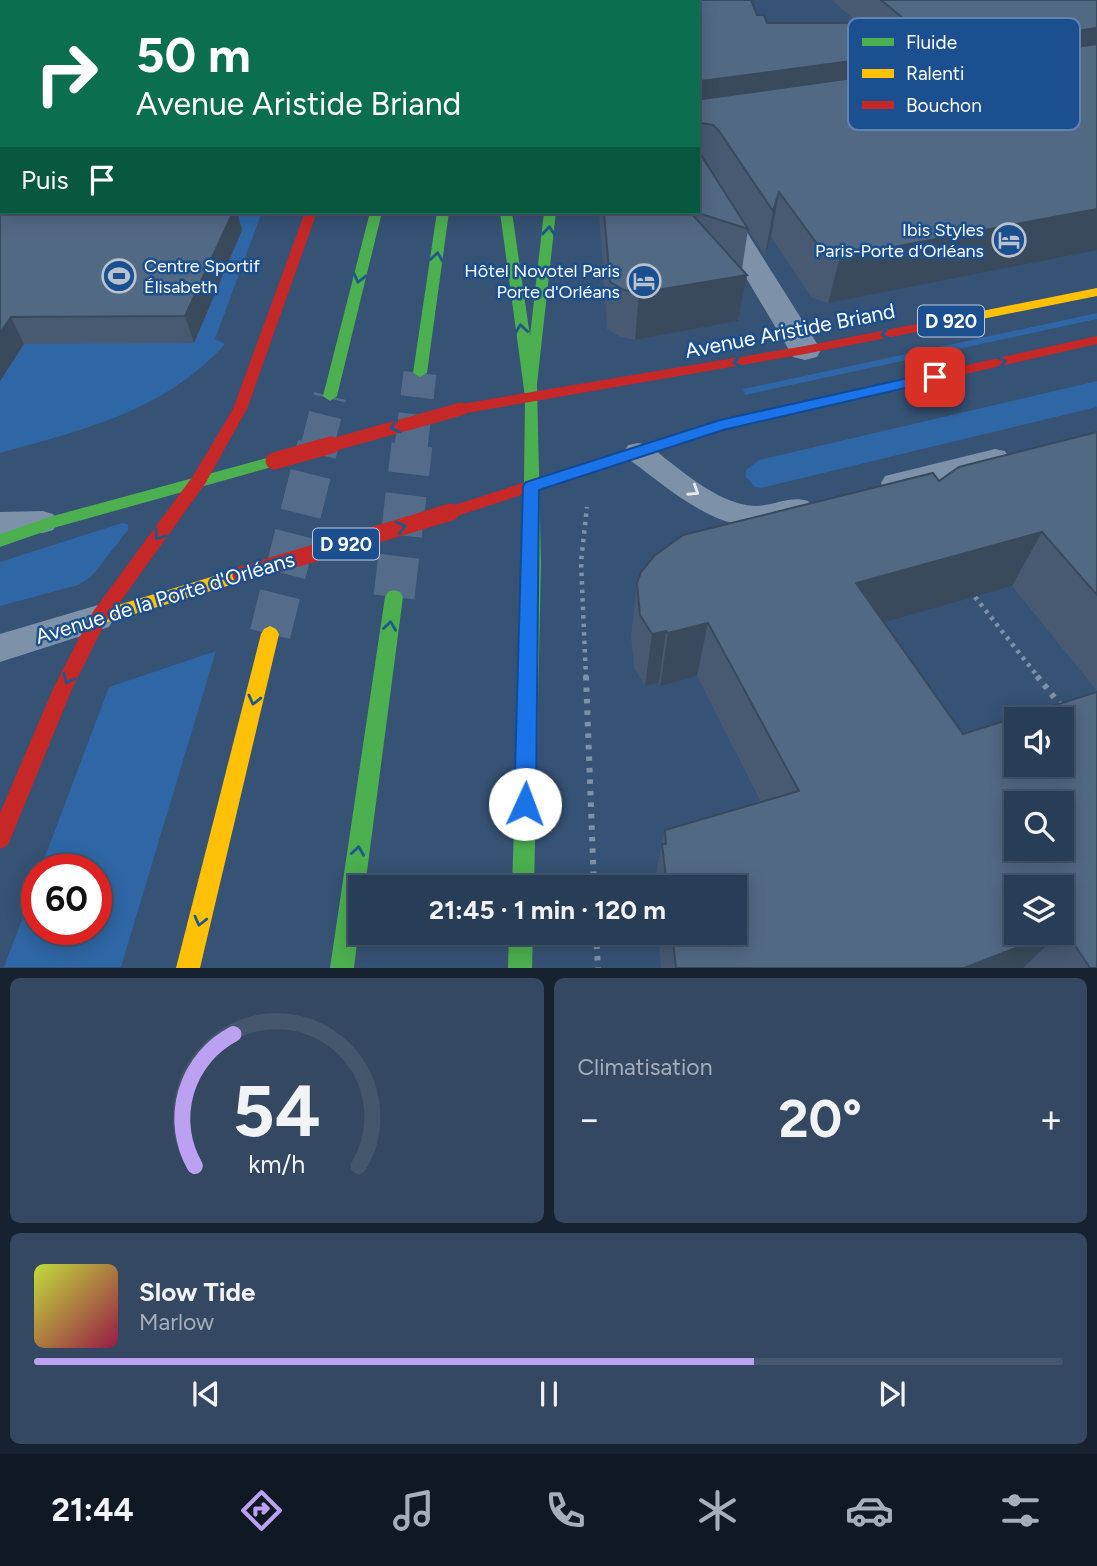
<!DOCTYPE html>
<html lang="fr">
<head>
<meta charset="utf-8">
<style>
  :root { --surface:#283e57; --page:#344961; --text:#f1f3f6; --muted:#a5aeba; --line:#44576d; --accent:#bca0f2 }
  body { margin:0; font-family:Figtree,sans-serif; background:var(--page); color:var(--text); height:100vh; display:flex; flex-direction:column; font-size:26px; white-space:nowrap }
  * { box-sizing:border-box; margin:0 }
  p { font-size:23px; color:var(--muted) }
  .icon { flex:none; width:38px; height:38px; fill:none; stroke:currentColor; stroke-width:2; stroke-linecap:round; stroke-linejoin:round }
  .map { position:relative; height:968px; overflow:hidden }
  .side { display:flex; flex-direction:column; gap:10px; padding:10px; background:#162230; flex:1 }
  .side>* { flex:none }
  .top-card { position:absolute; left:0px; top:0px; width:700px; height:214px; box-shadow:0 4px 18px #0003,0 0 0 2px var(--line); background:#0b6e4f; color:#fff; overflow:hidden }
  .fabs { position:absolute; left:1004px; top:707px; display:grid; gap:14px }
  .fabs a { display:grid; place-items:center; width:70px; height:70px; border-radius:0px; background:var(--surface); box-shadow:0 4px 18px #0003,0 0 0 2px var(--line); font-size:35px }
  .speed { position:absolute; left:21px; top:854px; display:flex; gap:14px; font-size:35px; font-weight:700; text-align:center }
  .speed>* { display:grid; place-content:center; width:91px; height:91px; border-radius:50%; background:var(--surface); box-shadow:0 4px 18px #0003,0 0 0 2px var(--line); line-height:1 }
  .speed .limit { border:10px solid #d22; background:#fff; color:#111 }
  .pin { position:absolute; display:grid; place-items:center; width:60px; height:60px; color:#fff; margin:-30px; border-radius:14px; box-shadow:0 4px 10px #0006 }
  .me { position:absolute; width:77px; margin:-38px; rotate:2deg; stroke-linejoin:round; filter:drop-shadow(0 0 5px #0008) }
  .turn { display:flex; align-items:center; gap:24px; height:147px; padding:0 21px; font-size:32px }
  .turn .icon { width:91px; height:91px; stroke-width:2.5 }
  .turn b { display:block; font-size:49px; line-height:60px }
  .then { display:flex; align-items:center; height:66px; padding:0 21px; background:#0003; gap:14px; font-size:26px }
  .big { font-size:52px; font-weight:700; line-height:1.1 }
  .side .card { flex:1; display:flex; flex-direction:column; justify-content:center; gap:10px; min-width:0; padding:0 24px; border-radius:10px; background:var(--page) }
  .side .dial { align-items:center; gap:0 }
  .dial svg { height:182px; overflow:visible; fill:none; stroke:var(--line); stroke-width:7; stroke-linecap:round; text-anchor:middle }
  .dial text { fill:var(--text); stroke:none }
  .song { display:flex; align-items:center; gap:21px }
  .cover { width:84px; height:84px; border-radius:10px; background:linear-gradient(135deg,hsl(70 70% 55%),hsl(340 70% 35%)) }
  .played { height:7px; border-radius:4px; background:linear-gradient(90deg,var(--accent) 70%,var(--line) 70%) }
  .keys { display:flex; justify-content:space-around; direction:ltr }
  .heat { display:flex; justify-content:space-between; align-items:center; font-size:38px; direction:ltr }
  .side .tiles { flex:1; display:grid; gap:10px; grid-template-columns:1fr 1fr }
  .card:last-child { grid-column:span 2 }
  .trip { position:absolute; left:348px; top:875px; width:399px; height:70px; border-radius:0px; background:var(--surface); box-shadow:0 4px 18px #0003,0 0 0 2px var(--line); font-weight:700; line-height:70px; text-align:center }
  .tab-bar { display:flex; height:112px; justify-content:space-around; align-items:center; background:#101923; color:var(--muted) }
  .tab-bar .icon { width:49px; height:49px }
  .tab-bar .active { color:var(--accent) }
  .tab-bar b { font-size:32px; color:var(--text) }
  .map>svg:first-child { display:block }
  .green { fill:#2f66a5 }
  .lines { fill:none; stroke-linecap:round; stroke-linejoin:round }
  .highway-tunnel-far1 { stroke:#546c89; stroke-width:33; stroke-dasharray:33 17; stroke-linecap:butt }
  .highway-tunnel { stroke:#546c89; stroke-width:41; stroke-dasharray:41 21; stroke-linecap:butt }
  .path-far1 { stroke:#7d92a8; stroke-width:4.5; stroke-dasharray:3.5 5; stroke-linecap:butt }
  .path { stroke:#7d92a8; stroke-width:6; stroke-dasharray:4.5 7; stroke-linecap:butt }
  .lane { fill:#7d92a8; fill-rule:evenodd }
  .street { fill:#7d92a8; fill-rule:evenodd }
  .fast { fill:#4caf50; fill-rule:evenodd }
  .slow { fill:#ffc107; fill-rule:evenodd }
  .jam { fill:#c62828; fill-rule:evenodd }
  .jam-bridge-far1 { stroke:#c62828; stroke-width:13 }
  .jam-bridge { stroke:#c62828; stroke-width:17 }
  .wall { fill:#475a72; fill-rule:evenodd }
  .shaded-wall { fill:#394a5c }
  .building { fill:#526984; stroke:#394a5c; stroke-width:2; fill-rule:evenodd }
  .oneway { stroke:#205989 }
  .oneway2 { stroke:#e5e9ee }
  .route { fill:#1a73e8; stroke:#114b97; stroke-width:2 }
  .labels { text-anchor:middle; stroke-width:5; stroke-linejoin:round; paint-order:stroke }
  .far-poi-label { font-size:18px; fill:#fff; stroke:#1b4f8f; text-anchor:end }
  .shield { fill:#1b4f8f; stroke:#bbcadd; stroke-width:2 }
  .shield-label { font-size:19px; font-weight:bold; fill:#fff }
  .street-label { font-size:21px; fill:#fff; stroke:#1b4f8f }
  .key { fill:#1b4f8f; stroke:#5f84b1; stroke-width:2 }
  .key-label { font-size:19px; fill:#fff }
</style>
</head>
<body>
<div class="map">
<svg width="1097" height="968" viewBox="0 0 1097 968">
  <rect width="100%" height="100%" fill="#365274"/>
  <g class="green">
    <path d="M 0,0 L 343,0 L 2,2 L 2,212 L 262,212 L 215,339 L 225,344 C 165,411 83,430 0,453 Z"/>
    <path d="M 1097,313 L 1097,319 L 745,395 L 743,389 Z"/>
    <path d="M 1097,381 L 1097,407 L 761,488 L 755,487 L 746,477 L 746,470 L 759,460 Z"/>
    <path d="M 122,523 L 128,524 L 128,530 L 91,577 L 78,585 L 0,606 L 0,562 Z"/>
    <path d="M 216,651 L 121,967 L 4,967 L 37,880 L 37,929 L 96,929 L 96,870 L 40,870 L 109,687 Z"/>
  </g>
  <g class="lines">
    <g class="highway-tunnel-far1">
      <path d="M 317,447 L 330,396"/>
      <path d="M 411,447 L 420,373"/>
    </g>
    <g class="highway-tunnel">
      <path d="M 394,597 L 412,445"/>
      <path d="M 270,634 L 318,445"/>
    </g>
    <g class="path-far1">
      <path d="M 975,597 L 1039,678"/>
      <path d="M 586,678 L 581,562 L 587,507"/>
    </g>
    <g class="path">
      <path d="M 586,676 L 594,887"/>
      <path d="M 1037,676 L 1061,706"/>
      <path d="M 596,933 L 598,968"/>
    </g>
    <g class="lane">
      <path d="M 638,443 L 648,445 C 678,467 716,504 755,506 C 774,506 790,495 808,501 L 812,508 L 808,515 C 792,520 773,527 755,527 C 707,525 665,485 628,459 L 624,452 L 628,445 Z"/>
      <path d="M 995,449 L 1005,451 L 1009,458 L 1005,465 L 895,493 L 885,490 L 881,483 L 885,476 Z"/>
      <path d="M 43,511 L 53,514 L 58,522 L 53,530 L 43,533 L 0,534 L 0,512 Z"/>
      <path d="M 98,605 L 109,609 L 114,618 L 109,627 L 0,662 L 0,634 Z"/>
    </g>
    <path class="street" d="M 698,167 L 707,170 L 711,175 L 821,350 L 817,357 L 805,360 L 793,357 L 789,350 L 698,197 Z"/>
    <g class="fast">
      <path d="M 426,0 L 434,0 L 425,2 Z"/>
      <path d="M 370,212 L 382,212 L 337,396 L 330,401 L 323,396 Z"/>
      <path d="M 437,212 L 449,212 L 427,373 L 420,377 L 413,373 Z"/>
      <path d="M 500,212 L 512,212 L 530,336 L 544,212 L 556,212 L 537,384 L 541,563 L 534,887 L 512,887 L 523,563 L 525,397 Z"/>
      <path d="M 274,456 L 282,461 L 279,465 L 57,527 L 0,547 L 0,534 L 53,516 Z"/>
      <path d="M 394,590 L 400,592 L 403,597 L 365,887 L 360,887 L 360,918 L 354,968 L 330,968 L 385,597 L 388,592 Z"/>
      <path d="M 509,933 L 533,933 L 532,968 L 508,968 Z"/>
    </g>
    <g class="slow">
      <path d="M 471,0 L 479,0 L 470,2 Z"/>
      <rect x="507" y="0" width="8" height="2"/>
      <path d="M 1097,288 L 1097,296 L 927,330 L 920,326 L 927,322 Z"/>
      <path d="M 241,568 L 247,570 L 250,575 L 247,580 L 98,625 L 92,623 L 89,618 L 92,613 L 98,611 Z"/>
      <path d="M 270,626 L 276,629 L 279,634 L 200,968 L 176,968 L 261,634 L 264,629 Z"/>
    </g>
    <g class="jam">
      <path d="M 379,0 L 387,0 L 378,2 Z"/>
      <rect x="545" y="0" width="8" height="2"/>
      <path d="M 305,212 L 317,212 L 247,409 L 205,484 L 105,623 L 72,689 L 8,845 L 0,849 L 0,813 L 53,689 L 92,613 L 193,476 L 233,409 Z"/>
      <path d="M 927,322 L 934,326 L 932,329 L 805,354 L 461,414 L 454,409 L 461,404 L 805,346 Z"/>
      <path d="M 1097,336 L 1097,344 L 723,429 L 451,518 L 445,516 L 443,512 L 445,508 L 720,420 Z"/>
    </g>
    <path class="jam-bridge-far1" d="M 325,447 L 461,409"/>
    <g class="jam-bridge">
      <path d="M 274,461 L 331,445"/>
      <path d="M 241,575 L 451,512"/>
    </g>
  </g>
  <g class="wall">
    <path d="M 587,0 L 751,0 L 757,15 L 767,23 L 858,23 L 832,0 L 1097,0 L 828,303 L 812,298 L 771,237 L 765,256 L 748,229 L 742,269 L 747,275 L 738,321 L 635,340 L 621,337 L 607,329 L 599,212 L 698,212 L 698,2 L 587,2 Z"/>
    <path d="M 2,212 L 237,212 L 242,230 L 194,343 L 24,344 L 0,381 Z"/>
    <path d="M 1097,432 L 1097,691 L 1012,586 L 884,622 L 963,734 L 1097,692 L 1097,968 L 661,968 L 658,933 L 735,933 L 735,887 L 653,887 L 665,830 L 761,802 L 697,676 L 660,686 L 659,683 L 645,686 L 634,668 L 631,636 L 637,583 L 641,572 L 654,556 L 683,535 L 933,473 L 939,481 L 959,467 ZM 1017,719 L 1062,719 L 1062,765 L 1017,765 ZM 1017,803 L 1062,803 L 1062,849 L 1017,849 ZM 1017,887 L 1062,887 L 1062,933 L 1017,933 Z"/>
  </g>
  <g class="shaded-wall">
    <path d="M 1097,28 L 1097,62 L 698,113 L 702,81 Z"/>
    <path d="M 779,192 L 771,237 L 765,256 L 773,211 Z"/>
    <path d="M 1097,209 L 1097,250 L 828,303 L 840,257 Z"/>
    <path d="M 233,212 L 237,212 L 242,230 L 194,343 L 185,316 Z"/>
    <path d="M 747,275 L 738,321 L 635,340 L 639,293 Z"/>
    <path d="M 11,317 L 24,344 L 0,381 L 0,333 Z"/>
    <path d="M 1042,532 L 1012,586 L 836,636 L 856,583 Z"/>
    <path d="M 708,623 L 697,676 L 660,686 L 668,633 Z"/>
    <path d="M 666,631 L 659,683 L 645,686 L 652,634 Z"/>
    <path d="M 1054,933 L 1060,933 L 1023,968 L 964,968 Z"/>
  </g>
  <g class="building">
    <path d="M 594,0 L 751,0 L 757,15 L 764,15 L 767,23 L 909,23 L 881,0 L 1097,0 L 1097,28 L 702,81 L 700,97 L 703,99 L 1097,44 L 1097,209 L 840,257 L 823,252 L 779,192 L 773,211 L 719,131 L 713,125 L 701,123 L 701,155 L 748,229 L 695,212 L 698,212 L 698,2 L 595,2 Z"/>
    <path d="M 0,206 L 2,206 L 2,212 L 233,212 L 185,316 L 11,317 L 0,333 Z"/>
    <path d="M 604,212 L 690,212 L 747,275 L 639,293 L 624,290 L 610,282 Z"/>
    <path d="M 1097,432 L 1097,595 L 1042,532 L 856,583 L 963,734 L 1097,692 L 1097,968 L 1090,968 L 1064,929 L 1062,929 L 1062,887 L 1017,887 L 1017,933 L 1054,933 L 964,968 L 676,968 L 672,933 L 735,933 L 735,887 L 667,887 L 662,844 L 666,844 L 665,830 L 799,791 L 708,623 L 668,633 L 666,631 L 652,634 L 640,615 L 637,583 L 641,572 L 654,556 L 683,535 L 933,473 L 939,481 L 959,467 ZM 1017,719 L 1062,719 L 1062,765 L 1017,765 ZM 1017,803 L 1062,803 L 1062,849 L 1017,849 Z"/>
  </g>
  <defs><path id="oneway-chevron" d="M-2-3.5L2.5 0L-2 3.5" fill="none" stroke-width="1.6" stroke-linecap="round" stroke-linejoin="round" transform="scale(1.75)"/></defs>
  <g class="oneway">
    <use href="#oneway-chevron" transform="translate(549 231) rotate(-85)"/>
    <use href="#oneway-chevron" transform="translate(437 257) rotate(-82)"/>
    <use href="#oneway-chevron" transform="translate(359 278) rotate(104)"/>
    <use href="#oneway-chevron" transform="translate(521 329) rotate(-98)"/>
    <use href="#oneway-chevron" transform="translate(886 334) rotate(169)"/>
    <use href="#oneway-chevron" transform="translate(738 362) rotate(170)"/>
    <use href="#oneway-chevron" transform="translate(1001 362) rotate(-13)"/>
    <use href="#oneway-chevron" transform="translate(395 427) rotate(164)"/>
    <use href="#oneway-chevron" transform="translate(401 527) rotate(-17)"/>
    <use href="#oneway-chevron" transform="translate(159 535) rotate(126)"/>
    <use href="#oneway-chevron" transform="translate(390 626) rotate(-82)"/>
    <use href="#oneway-chevron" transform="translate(68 679) rotate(116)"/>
    <use href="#oneway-chevron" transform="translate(254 700) rotate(104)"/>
    <use href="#oneway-chevron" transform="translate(358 851) rotate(-82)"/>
    <use href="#oneway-chevron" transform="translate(200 921) rotate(104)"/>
  </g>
  <use class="oneway2" href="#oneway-chevron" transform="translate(694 491) rotate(33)"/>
  <path class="route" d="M 935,372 L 940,374 L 940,380 L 723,430 L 539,490 L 536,804 L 532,811 L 525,814 L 517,811 L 514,804 L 523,486 L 526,482 L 720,420 Z"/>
  <defs>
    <symbol id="hotel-ring" viewBox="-11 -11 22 22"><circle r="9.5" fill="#1b4f8f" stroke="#b9c2ce" stroke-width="1.5"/><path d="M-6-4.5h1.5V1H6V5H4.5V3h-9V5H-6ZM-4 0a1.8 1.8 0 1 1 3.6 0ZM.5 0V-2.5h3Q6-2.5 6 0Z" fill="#b9c2ce"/></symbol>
    <symbol id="stadium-ring" viewBox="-11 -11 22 22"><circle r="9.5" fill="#1b4f8f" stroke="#b9c2ce" stroke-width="1.5"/><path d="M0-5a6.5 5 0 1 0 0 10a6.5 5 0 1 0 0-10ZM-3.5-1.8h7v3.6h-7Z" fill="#b9c2ce"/></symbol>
  </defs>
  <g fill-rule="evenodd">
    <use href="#hotel-ring" x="990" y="221" width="38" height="38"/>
    <use href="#stadium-ring" x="100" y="257" width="38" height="38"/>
    <use href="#hotel-ring" x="625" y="262" width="38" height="38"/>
  </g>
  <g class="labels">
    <g class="far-poi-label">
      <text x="984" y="236">Ibis Styles<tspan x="984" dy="21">Paris-Porte d'Orléans</tspan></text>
      <text x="144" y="272" text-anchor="start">Centre Sportif<tspan x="144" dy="21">Élisabeth</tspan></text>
      <text x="620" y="277">Hôtel Novotel Paris<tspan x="620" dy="21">Porte d'Orléans</tspan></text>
    </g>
    <g class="shield">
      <rect x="918" y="305.5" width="66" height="31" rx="5"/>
      <rect x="313" y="528.5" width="66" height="31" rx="5"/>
    </g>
    <g class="shield-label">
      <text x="951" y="328">D 920</text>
      <text x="346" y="551">D 920</text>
    </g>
    <g class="street-label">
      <text transform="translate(790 331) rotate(-11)" y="7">Avenue Aristide Briand</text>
      <text transform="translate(165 598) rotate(-17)" y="7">Avenue de la Porte d'Orléans</text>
    </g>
  </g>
  <rect x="848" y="18" width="232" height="112" rx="10" class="key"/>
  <rect x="862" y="38" width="32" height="8" fill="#4caf50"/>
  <rect x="862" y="69" width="32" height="9" fill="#ffc107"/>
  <rect x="862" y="101" width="32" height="8" fill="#c62828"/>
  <g class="key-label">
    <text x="906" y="49">Fluide</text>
    <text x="906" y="80">Ralenti</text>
    <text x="906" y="112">Bouchon</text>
  </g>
</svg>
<div class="fabs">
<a><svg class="icon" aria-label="sound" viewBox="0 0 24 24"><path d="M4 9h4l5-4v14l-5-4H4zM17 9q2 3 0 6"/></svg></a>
<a><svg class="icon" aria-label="search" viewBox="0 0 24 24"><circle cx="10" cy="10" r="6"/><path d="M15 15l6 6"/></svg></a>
<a><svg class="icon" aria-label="layers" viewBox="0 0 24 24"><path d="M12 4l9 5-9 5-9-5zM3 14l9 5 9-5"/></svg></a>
</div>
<div class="speed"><div class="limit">60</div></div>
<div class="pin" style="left:935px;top:377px;background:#d93025"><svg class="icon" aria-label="arrive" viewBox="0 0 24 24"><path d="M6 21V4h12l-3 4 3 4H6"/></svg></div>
<svg class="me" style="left:525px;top:804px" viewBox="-20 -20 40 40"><circle r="19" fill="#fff"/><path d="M0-13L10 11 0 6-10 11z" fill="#1a73e8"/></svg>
<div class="trip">21:45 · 1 min · 120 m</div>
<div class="top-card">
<div class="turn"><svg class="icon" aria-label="right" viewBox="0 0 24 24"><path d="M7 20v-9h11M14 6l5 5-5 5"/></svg><div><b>50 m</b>Avenue Aristide Briand</div></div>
<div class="then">Puis<svg class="icon" aria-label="arrive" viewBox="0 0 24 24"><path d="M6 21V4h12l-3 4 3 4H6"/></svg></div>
</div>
</div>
<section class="side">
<div class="tiles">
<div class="card dial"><svg viewBox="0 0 100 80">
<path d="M14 69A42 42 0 1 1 86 69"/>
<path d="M14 69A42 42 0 0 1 31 11" stroke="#bca0f2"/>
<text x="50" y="56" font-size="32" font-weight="700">54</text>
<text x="50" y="72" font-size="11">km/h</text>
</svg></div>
<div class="card"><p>Climatisation</p>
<div class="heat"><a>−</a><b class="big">20°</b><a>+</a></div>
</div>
<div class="card">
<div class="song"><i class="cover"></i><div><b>Slow Tide</b><p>Marlow</p></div></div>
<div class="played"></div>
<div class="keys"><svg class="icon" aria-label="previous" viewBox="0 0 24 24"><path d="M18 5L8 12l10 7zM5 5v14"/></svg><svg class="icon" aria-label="pause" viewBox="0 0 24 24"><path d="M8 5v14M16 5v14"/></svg><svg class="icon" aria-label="next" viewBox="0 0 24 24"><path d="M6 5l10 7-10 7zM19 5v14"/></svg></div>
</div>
</div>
</section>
<nav class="tab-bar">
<b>21:44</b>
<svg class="icon active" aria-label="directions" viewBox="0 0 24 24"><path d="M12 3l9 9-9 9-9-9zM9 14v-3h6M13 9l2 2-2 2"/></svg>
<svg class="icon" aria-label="music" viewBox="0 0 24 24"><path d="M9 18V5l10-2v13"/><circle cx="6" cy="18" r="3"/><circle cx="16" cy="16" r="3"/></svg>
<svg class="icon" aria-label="phone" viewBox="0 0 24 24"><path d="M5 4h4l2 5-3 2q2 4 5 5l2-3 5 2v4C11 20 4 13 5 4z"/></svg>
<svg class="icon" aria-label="climate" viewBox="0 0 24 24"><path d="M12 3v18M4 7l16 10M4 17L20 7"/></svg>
<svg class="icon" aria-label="car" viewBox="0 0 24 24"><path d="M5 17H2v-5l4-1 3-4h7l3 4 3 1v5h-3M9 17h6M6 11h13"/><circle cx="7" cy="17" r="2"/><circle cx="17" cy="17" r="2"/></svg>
<svg class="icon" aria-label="filters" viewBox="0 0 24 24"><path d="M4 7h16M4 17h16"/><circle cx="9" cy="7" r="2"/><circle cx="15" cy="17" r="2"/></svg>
</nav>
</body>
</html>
